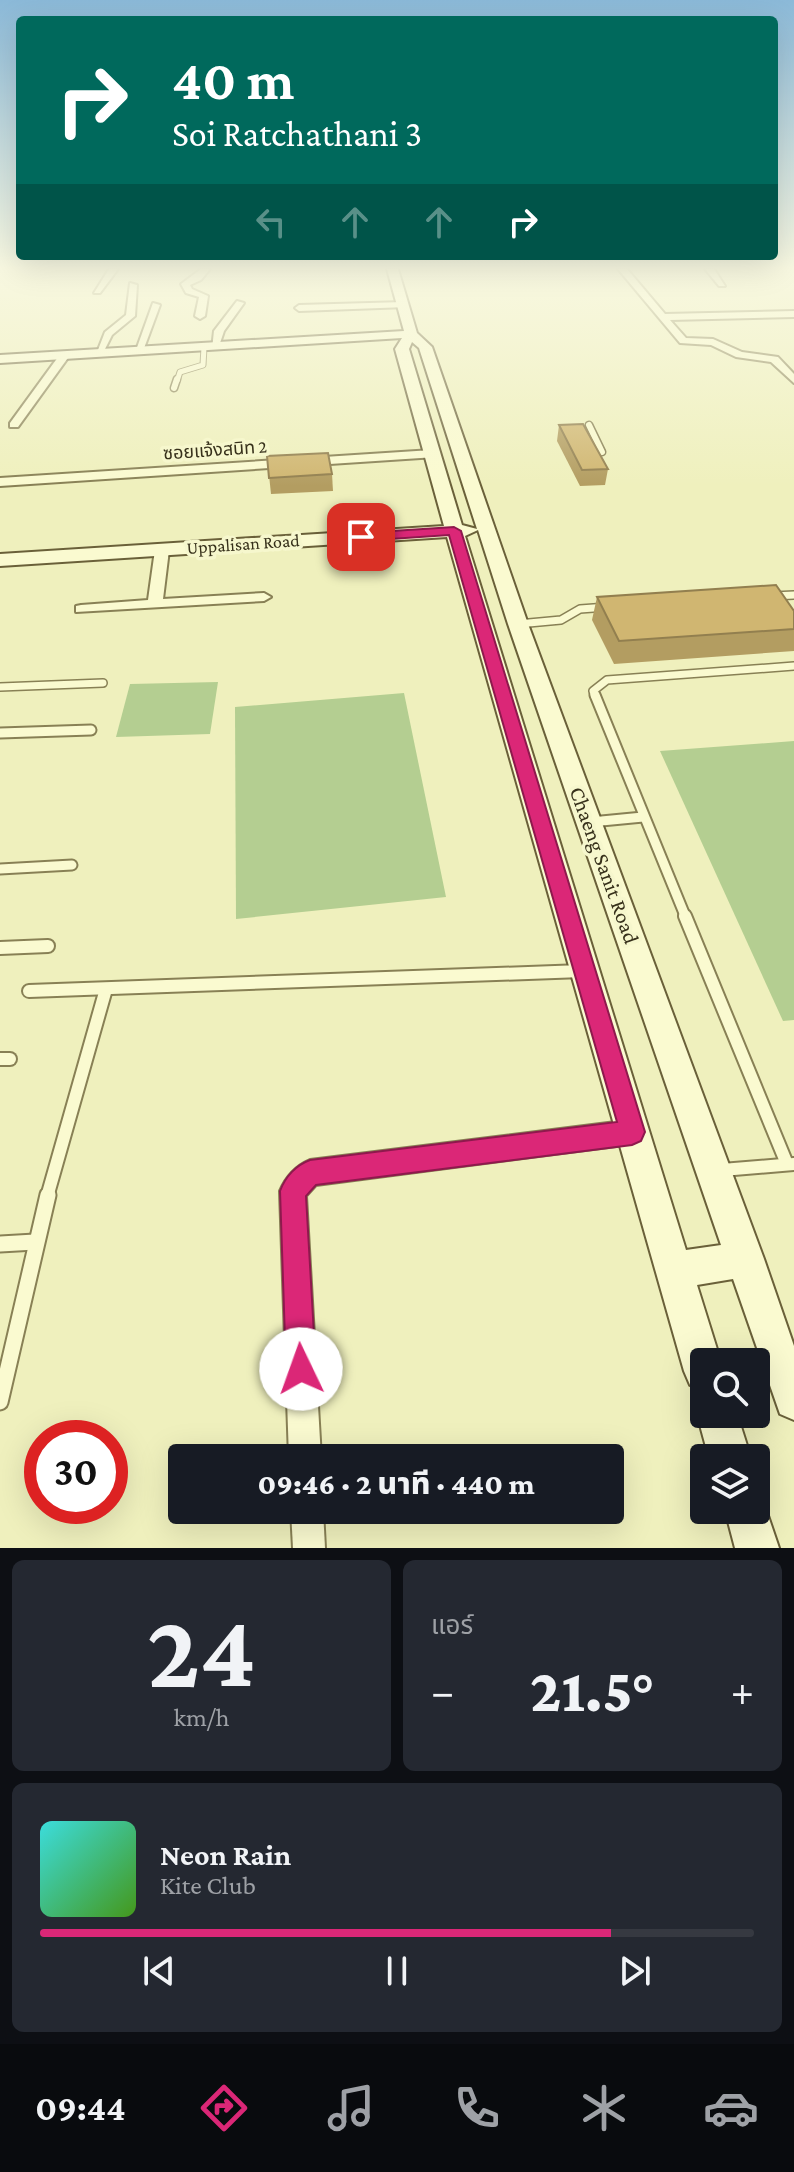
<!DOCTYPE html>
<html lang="th">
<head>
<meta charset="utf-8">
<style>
  :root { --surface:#171b24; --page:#242831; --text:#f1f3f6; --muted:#9ea1a6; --line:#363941; --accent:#db2777 }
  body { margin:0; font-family:"Crimson Pro","Noto Sans Thai",serif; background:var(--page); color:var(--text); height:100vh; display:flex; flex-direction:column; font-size:30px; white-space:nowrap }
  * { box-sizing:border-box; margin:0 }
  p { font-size:26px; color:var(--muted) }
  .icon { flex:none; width:44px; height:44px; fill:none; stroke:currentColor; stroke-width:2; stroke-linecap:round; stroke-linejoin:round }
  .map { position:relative; height:1548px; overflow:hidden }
  .details { display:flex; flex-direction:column; gap:12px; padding:12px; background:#0d0f14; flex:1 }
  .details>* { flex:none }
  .guide { position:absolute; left:16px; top:16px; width:762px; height:244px; border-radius:8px; box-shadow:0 8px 32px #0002; background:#00695c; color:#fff; overflow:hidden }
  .tools { position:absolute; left:690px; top:1348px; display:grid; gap:16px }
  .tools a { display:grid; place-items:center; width:80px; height:80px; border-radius:8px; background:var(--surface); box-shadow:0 8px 32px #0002; font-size:40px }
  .speed { position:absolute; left:24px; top:1420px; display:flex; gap:16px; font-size:40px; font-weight:700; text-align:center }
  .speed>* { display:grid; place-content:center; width:104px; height:104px; border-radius:50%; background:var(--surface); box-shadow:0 8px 32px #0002; line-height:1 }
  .speed .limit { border:12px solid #d22; background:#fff; color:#111 }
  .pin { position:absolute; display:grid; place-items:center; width:68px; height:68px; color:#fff; margin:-34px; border-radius:16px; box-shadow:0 4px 12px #0006 }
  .me { position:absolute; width:88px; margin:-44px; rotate:357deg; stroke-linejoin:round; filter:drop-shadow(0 0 6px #0008) }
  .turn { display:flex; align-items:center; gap:28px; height:168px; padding:0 24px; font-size:36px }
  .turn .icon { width:104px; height:104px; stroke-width:2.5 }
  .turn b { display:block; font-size:56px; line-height:68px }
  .lanes { display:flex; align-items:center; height:76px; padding:0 24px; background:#0003; justify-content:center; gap:40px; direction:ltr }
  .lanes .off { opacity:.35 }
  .big { font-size:60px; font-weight:800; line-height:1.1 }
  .details .widget { flex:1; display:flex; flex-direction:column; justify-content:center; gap:12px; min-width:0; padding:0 28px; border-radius:12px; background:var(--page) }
  .details .dial { align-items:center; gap:0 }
  .dial b { font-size:104px; line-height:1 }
  .song { display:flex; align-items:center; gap:24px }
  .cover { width:96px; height:96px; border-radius:12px; background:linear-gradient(135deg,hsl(180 70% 55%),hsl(100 70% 35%)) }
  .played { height:8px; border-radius:4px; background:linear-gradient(90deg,var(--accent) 80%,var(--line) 80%) }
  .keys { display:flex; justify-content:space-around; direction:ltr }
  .heat { display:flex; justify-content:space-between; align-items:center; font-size:44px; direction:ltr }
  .details .tiles { flex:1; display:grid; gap:12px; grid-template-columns:1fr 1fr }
  .widget:last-child { grid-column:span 2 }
  .trip { position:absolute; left:168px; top:1444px; width:456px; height:80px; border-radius:8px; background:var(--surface); box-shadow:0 8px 32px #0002; font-weight:800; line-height:80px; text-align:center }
  .tabs { display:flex; height:128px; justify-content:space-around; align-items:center; background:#090b0e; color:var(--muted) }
  .tabs .icon { width:56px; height:56px }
  .tabs .on { color:var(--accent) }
  .tabs b { font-size:36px; color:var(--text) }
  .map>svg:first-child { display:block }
  .green { fill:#b4ce91 }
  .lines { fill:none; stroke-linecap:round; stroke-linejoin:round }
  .lane-far5-casing { stroke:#888055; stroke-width:7 }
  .lane-far4-casing { stroke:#888055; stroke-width:9 }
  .lane-far3-casing { stroke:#888055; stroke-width:10 }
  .lane-far2-casing { stroke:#888055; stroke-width:13 }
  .lane-far1-casing { stroke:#888055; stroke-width:16 }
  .lane-casing { stroke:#888055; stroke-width:19 }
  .street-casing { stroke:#888055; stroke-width:4 }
  .secondary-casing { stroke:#6a6039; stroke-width:4 }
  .lane-far5 { stroke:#fafad0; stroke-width:5 }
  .lane-far4 { stroke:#fafad0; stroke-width:6 }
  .lane-far3 { stroke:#fafad0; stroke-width:7 }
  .lane-far2 { stroke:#fafad0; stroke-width:9 }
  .lane-far1 { stroke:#fafad0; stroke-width:12 }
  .lane { stroke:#fafad0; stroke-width:15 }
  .street { fill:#fafad0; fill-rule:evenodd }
  .secondary { fill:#fafad0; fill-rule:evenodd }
  .wall { fill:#b39d61 }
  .building { fill:#d0b671; stroke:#927f4f; stroke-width:2 }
  .route { fill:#db2777; stroke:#8e194d; stroke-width:2 }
  .labels { text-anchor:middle; stroke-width:7; stroke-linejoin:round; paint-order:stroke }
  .far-street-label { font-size:18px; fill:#37311b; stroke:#f6f7cd }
  .street-label { font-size:22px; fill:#37311b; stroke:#f6f7cd }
</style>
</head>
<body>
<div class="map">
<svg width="794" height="1548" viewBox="0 0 794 1548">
  <rect width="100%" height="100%" fill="#eff0bd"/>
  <g class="green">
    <path d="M 218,682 L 210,734 L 116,737 L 130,684 Z"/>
    <path d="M 404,693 L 446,897 L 236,919 L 235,707 Z"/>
    <path d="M 794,741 L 794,1020 L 783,1021 L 660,751 Z"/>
  </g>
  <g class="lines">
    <defs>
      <path id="lane-far5" d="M 177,381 L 180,372 L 203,365 L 204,347"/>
      <g id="lane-far4">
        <path d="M 174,388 L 177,379"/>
        <path d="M 589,425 L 602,452"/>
      </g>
      <g id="lane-far3">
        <path d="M 773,596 L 794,595"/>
        <path d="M 518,624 L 561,620 L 580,609 L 607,607"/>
        <path d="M 0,687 L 103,683"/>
        <path d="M 595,697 L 593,691 L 607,680 L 794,666"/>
      </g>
      <g id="lane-far2">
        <path d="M 595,695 L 686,918"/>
        <path d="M 0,733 L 91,730"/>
        <path d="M 591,822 L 643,817"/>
        <path d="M 0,869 L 72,865"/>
      </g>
      <g id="lane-far1">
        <path d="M 685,916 L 787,1164"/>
        <path d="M 0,948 L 48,946"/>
        <path d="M 29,991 L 582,971"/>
        <path d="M 0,1059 L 10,1059"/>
        <path d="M 722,1170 L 794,1164"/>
        <path d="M 47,1197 L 106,989"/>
      </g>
      <g id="lane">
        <path d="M 0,1244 L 35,1242"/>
        <path d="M 0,1402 L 48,1195"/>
      </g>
      <g id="street">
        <path d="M 109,269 L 118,269 L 100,293 L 94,293 Z"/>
        <path d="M 201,269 L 210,269 L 201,280 L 190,285 L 192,289 L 208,296 L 205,316 L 200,319 L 195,316 L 199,297 L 186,293 L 181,284 Z"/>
        <path d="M 618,269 L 627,269 L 665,314 L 794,311 L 794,317 L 670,320 L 686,338 L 713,339 L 742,352 L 778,357 L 794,374 L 794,383 L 771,362 L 736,357 L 711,345 L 680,343 Z"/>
        <path d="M 705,269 L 714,269 L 725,286 L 719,286 Z"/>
        <path d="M 130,283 L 137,285 L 135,316 L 112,335 L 102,355 L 96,355 L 105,332 L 126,315 Z"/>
        <path d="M 237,301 L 244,303 L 224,331 L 218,349 L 212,349 L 214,331 Z"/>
        <path d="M 404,302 L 407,307 L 299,311 L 295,308 L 299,305 Z"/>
        <path d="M 153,303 L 160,305 L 143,351 L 135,353 Z"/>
        <path d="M 61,353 L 70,355 L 18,427 L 10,427 L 10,423 Z"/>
        <path d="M 432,450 L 436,451 L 436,457 L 0,486 L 0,478 Z"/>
        <path d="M 162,546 L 169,550 L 163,599 L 264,593 L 271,597 L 264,601 L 76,612 L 76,606 L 81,605 L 148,600 L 155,550 Z"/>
        <path d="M 632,1120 L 641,1123 L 644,1132 L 641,1141 L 632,1144 L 316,1185 L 306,1196 L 321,1458 L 289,1458 L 280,1191 C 286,1177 296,1166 310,1160 Z"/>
        <path d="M 291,1510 L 323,1510 L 325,1548 L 293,1548 Z"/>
      </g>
      <g id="secondary">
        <path d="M 387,269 L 398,269 L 417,333 L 432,347 L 528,624 L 764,1259 L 794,1346 L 794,1420 L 780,1414 L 733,1279 L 697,1285 L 721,1362 L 704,1362 L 704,1391 L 690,1385 L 684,1371 L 447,537 L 0,566 L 0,554 L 444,526 L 395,349 L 402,338 L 0,363 L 0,355 L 404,331 ZM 412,342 L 419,348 L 477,529 L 462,525 L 409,349 ZM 478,530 L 508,624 L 721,1245 L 686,1250 L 465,536 Z"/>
        <path d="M 704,1399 L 704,1414 L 737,1414 L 751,1458 L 709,1458 L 697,1414 Z"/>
        <path d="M 756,1493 L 761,1495 L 779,1548 L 735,1548 L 725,1510 L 756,1510 Z"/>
      </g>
    </defs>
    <use href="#lane-far5" class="lane-far5-casing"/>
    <use href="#lane-far4" class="lane-far4-casing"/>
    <use href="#lane-far3" class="lane-far3-casing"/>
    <use href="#lane-far2" class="lane-far2-casing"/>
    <use href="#lane-far1" class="lane-far1-casing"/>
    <use href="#lane" class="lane-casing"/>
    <use href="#street" class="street-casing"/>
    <use href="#secondary" class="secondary-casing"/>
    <use href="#lane-far5" class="lane-far5"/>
    <use href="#lane-far4" class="lane-far4"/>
    <use href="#lane-far3" class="lane-far3"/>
    <use href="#lane-far2" class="lane-far2"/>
    <use href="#lane-far1" class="lane-far1"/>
    <use href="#lane" class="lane"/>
    <use href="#street" class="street"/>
    <use href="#secondary" class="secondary"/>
  </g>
  <g class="wall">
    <path d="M 559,425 L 608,469 L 605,485 L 580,486 L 557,441 Z"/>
    <path d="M 267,456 L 332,474 L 333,491 L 271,494 Z"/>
    <path d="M 597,597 L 794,611 L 794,651 L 614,664 L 592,620 Z"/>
  </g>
  <g class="building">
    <path d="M 583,424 L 608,469 L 582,470 L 559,425 Z"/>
    <path d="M 328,453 L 332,474 L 269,478 L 267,456 Z"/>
    <path d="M 776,585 L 794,611 L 794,629 L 619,641 L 597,597 Z"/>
  </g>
  <linearGradient id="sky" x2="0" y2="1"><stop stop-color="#8bb9d8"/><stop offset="0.55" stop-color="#f8f8e1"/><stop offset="1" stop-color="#f8f8e1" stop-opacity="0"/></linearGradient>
  <rect width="794" height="486" fill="url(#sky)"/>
  <path class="route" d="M 454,527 L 461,531 L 645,1132 L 641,1141 L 632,1145 L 316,1185 L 306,1196 L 316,1369 L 311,1380 L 301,1384 L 290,1380 L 286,1369 L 280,1191 C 285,1177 296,1165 310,1160 L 617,1122 L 449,535 L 361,541 L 355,537 L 361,533 Z"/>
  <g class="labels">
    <g class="far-street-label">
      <text transform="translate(215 450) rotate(-4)" y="6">ซอยแจ้งสนิท 2</text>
      <text transform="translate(243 544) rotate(-4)" y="6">Uppalisan Road</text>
    </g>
    <g class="street-label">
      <text transform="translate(605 865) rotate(70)" y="8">Chaeng Sanit Road</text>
    </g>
  </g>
</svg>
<div class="tools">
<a><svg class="icon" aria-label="search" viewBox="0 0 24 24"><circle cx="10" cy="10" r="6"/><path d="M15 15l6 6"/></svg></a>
<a><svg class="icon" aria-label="layers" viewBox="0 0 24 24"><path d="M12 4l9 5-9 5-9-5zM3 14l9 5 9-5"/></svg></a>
</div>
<div class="speed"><div class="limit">30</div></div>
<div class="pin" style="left:361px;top:537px;background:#d93025"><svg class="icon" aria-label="arrive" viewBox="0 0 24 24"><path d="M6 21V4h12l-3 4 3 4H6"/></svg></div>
<svg class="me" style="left:301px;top:1369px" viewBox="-20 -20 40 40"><circle r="19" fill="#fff"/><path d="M0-13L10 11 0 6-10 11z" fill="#db2777"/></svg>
<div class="trip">09:46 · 2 นาที · 440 m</div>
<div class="guide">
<div class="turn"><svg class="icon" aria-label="right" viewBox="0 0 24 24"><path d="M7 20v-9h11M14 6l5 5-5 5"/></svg><div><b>40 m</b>Soi Ratchathani 3</div></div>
<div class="lanes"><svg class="icon off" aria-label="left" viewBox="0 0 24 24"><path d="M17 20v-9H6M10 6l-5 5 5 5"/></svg><svg class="icon off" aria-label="ahead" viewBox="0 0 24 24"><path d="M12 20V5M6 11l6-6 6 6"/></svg><svg class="icon off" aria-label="ahead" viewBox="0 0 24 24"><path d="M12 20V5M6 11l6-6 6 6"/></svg><svg class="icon" aria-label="right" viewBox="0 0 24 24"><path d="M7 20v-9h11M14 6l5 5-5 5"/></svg></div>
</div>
</div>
<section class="details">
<div class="tiles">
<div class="widget dial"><b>24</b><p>km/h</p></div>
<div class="widget"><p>แอร์</p>
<div class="heat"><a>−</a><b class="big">21.5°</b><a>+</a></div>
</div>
<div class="widget">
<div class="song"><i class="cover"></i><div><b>Neon Rain</b><p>Kite Club</p></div></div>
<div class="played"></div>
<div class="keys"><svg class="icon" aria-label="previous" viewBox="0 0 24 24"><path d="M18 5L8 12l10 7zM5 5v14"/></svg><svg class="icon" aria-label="pause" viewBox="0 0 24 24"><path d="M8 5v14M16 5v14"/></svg><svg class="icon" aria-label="next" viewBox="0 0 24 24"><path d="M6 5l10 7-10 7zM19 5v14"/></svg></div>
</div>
</div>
</section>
<nav class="tabs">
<b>09:44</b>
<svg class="icon on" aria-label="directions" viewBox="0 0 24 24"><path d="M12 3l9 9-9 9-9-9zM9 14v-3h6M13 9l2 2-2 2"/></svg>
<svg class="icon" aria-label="music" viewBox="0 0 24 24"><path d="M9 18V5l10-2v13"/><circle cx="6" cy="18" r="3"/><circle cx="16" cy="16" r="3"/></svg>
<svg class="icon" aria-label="phone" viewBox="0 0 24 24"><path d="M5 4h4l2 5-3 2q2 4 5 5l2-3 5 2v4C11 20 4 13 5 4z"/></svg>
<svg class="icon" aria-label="climate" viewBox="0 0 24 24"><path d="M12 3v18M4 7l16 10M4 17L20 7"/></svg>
<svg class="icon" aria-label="car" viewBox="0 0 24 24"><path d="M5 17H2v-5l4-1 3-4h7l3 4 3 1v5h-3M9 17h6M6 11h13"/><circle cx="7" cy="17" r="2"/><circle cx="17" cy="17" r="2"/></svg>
</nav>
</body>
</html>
